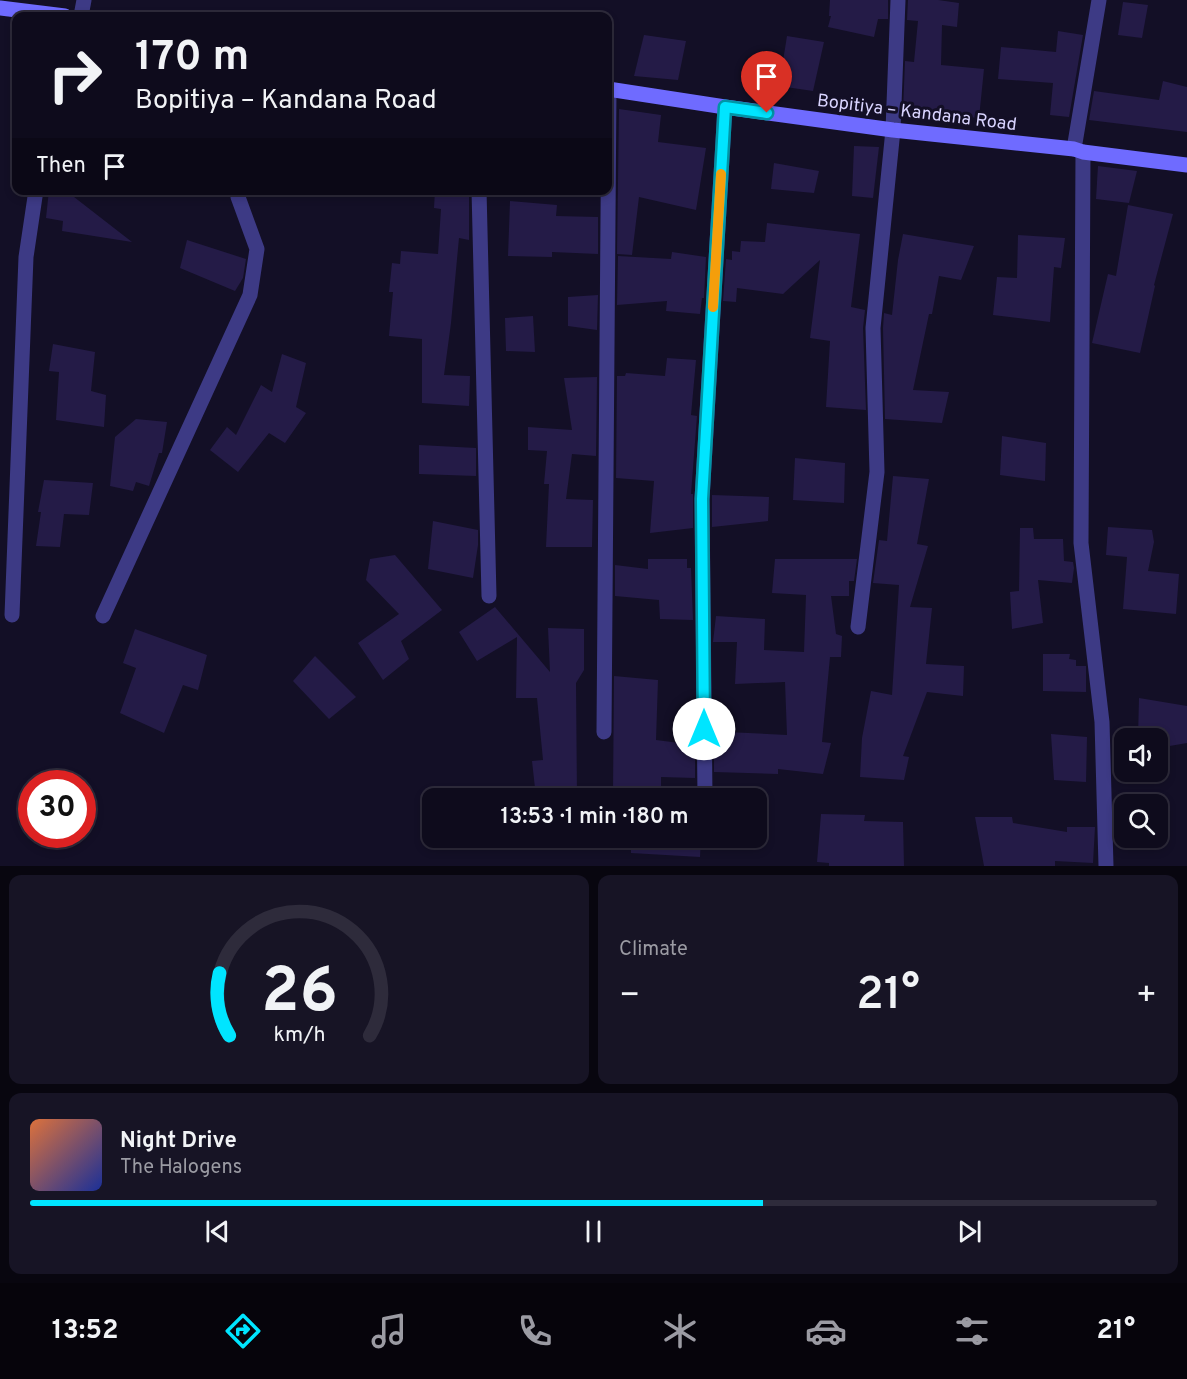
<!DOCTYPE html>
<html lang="en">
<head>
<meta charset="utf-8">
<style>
  :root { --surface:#0e0b1c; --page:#171425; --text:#f1f3f6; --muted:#9b9ba3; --line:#2e2b3b; --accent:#00e5ff }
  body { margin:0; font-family:Overpass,sans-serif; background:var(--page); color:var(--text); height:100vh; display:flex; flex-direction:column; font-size:22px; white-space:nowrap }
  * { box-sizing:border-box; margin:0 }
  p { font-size:20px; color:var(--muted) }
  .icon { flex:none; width:33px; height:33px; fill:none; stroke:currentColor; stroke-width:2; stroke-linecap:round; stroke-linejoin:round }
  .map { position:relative; height:866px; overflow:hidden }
  .side { display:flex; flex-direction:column; gap:9px; padding:9px; background:#08060f; flex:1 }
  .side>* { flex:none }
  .hud { position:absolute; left:12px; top:12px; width:600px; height:183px; border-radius:12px; box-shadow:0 3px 9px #0003,0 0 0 2px var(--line); background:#0e0b1c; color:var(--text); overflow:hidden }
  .buttons { position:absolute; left:1114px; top:728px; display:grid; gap:12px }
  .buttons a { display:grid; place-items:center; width:54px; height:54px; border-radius:12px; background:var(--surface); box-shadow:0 3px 9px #0003,0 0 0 2px var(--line); font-size:30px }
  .speed { position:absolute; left:18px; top:770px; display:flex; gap:12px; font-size:30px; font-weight:700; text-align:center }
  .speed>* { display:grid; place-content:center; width:78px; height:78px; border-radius:50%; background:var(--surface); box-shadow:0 3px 9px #0003,0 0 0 2px var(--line); line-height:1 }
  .speed .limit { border:9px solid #d22; background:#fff; color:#111 }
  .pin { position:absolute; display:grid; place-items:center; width:51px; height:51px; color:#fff; margin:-62px -26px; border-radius:50% 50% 50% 0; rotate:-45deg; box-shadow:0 0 6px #0007 }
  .pin .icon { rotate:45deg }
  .me { position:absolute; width:66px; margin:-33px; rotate:0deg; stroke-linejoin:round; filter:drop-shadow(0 0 4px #0008) }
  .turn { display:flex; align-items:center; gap:21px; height:126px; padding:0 24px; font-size:27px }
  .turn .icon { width:78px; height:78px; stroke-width:2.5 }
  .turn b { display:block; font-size:42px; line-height:51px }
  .then { display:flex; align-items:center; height:57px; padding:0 24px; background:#0003; gap:12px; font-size:22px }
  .big { font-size:45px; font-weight:600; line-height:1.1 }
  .side .widget { flex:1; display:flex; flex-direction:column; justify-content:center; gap:9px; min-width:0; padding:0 21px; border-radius:12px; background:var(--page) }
  .side .dial { align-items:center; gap:0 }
  .dial svg { height:156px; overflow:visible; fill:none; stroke:var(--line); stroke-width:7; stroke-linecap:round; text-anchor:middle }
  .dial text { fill:var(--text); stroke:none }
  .song { display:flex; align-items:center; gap:18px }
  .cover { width:72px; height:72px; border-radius:9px; background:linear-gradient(135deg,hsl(20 70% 55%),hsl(230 70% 35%)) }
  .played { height:6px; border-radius:3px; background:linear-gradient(90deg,var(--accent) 65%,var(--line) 65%) }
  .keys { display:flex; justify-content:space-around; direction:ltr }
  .heat { display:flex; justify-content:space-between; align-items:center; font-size:33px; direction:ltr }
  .side .tiles { flex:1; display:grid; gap:9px; grid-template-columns:1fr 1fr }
  .widget:last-child { grid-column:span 2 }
  .trip { position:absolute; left:422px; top:788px; width:345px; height:60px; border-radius:12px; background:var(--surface); box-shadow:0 3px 9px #0003,0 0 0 2px var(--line); font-weight:600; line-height:60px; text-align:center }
  .dock { display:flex; height:96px; justify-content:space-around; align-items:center; background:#06040b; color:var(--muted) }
  .dock .icon { width:42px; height:42px }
  .dock .active { color:var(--accent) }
  .dock b { font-size:27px; color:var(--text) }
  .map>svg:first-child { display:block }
  .building { fill:#241b47 }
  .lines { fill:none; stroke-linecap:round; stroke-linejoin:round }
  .street { stroke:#3d3a85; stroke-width:15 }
  .secondary { stroke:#6f6bff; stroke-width:15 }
  .route-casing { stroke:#0095a6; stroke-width:15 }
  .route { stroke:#00e5ff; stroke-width:10 }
  .slow { stroke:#f59e0b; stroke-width:10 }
  .labels { text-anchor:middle; stroke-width:6; stroke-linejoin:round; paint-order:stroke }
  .street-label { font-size:18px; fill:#d9d4ff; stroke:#130f26 }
</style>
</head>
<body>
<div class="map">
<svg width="1187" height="866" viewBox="0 0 1187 866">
  <rect width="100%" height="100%" fill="#130f26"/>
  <g class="building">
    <path d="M 830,0 L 888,0 L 888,19 L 878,19 L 874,37 L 828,27 L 831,16 L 829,16 Z"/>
    <path d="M 908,0 L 938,0 L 959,3 L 957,27 L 942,25 L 941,65 L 984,69 L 979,118 L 903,111 L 905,61 L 914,62 L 918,21 L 907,20 Z"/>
    <path d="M 1123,2 L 1148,5 L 1142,38 L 1118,35 Z"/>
    <path d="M 1058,31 L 1083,35 L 1069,117 L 1050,115 L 1053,83 L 998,79 L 1001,47 L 1056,52 Z"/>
    <path d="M 644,35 L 686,41 L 678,80 L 634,76 Z"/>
    <path d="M 787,36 L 824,42 L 813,91 L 779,86 Z"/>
    <path d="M 1163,81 L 1187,87 L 1187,132 L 1089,120 L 1094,91 L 1159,100 Z"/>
    <path d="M 619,109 L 661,115 L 658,142 L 706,148 L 696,210 L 639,197 L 632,255 L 617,254 Z"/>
    <path d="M 854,146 L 879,147 L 873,198 L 852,196 Z"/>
    <path d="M 774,163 L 819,171 L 814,193 L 771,189 Z"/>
    <path d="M 1098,166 L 1137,171 L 1129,203 L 1096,199 Z"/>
    <path d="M 49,190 L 65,190 L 132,242 L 62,231 L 63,221 L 46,218 Z"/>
    <path d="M 435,190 L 469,190 L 469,240 L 459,238 L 451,323 L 444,375 L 470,376 L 469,406 L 422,403 L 422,339 L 389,336 L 393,292 L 389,292 L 392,263 L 400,264 L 401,251 L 438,254 L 441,209 L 434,208 Z"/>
    <path d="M 510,201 L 557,205 L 556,216 L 598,217 L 598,254 L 552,252 L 552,257 L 508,256 Z"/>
    <path d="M 1128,205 L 1173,214 L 1154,285 L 1155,286 L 1140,353 L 1092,343 L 1108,274 L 1116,276 Z"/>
    <path d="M 767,223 L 860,234 L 851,307 L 865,310 L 863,328 L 866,410 L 826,407 L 830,341 L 810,338 L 820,260 L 783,294 L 737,288 L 736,302 L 723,301 L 726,259 L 732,260 L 732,251 L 740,252 L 741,241 L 765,242 Z"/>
    <path d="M 903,234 L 974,246 L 961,280 L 939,276 L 932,314 L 929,314 L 913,390 L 949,392 L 942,423 L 885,419 L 883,328 L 884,313 L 892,315 L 898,260 Z"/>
    <path d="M 1018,235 L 1065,238 L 1061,268 L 1054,267 L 1050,322 L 993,315 L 997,277 L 1017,278 Z"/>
    <path d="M 187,240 L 246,259 L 243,278 L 235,291 L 180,268 Z"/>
    <path d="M 672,252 L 706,257 L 704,298 L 702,298 L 700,314 L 666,311 L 667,301 L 617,305 L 618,256 L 671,259 Z"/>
    <path d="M 598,295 L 597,330 L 568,326 L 568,297 Z"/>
    <path d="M 533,316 L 535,352 L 506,351 L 505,318 Z"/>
    <path d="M 53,344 L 95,352 L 91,391 L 106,395 L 104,427 L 56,420 L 59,372 L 49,371 Z"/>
    <path d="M 282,354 L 306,363 L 296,407 L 306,413 L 285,443 L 269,433 L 238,472 L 210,450 L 227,427 L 236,435 L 261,385 L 272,392 Z"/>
    <path d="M 667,358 L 696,360 L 691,415 L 697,416 L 691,494 L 693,494 L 693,528 L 650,533 L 654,481 L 616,478 L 617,376 L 625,376 L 626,373 L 665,376 Z"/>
    <path d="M 597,377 L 596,456 L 572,454 L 566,499 L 593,500 L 592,547 L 546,547 L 549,484 L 544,484 L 547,451 L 528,450 L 528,427 L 572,430 L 564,378 Z"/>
    <path d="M 136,419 L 167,422 L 162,453 L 159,453 L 149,486 L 136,482 L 133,491 L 110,486 L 115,437 Z"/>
    <path d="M 1002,436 L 1046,443 L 1045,481 L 1000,475 Z"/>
    <path d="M 419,445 L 476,448 L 476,476 L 419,474 Z"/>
    <path d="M 795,458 L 845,463 L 844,503 L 793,500 Z"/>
    <path d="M 893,476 L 929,479 L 917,544 L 928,546 L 910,607 L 932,608 L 926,664 L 964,666 L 963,696 L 927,692 L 903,756 L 909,757 L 904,780 L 860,777 L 862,738 L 871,691 L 892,695 L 899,585 L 873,583 L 879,540 L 887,541 Z"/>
    <path d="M 44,480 L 93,483 L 89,515 L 64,514 L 60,547 L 36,546 L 41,512 L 38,512 Z"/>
    <path d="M 712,495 L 769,497 L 768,521 L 712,527 Z"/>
    <path d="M 433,521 L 478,530 L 478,545 L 473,578 L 428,569 Z"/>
    <path d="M 1108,527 L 1152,530 L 1154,542 L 1148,571 L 1179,574 L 1176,614 L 1123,609 L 1127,557 L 1106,555 Z"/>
    <path d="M 1020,528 L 1033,528 L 1034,539 L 1063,539 L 1064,561 L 1073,562 L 1074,568 L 1072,583 L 1038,580 L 1043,623 L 1012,629 L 1010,592 L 1019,591 Z"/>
    <path d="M 395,555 L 442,610 L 401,641 L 409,659 L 383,680 L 358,643 L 399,614 L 366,580 L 370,559 Z"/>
    <path d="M 648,559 L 687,559 L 687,568 L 691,568 L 693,620 L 660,619 L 659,600 L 615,596 L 615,565 L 648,569 Z"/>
    <path d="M 775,559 L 857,559 L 854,581 L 849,581 L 849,596 L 831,596 L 836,634 L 842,636 L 841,657 L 830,657 L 822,742 L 831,743 L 823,774 L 778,769 L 778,774 L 714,772 L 714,748 L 727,750 L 727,732 L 787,735 L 785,682 L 735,684 L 737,642 L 713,642 L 716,616 L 765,619 L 764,650 L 804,652 L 806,595 L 772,593 Z"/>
    <path d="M 495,607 L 550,672 L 548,628 L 584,629 L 584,670 L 576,683 L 577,796 L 553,797 L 553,787 L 535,788 L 532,761 L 543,760 L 537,698 L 516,698 L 517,637 L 477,661 L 459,632 Z"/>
    <path d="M 135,629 L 207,655 L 198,690 L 183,685 L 164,733 L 120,713 L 136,668 L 123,663 Z"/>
    <path d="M 1043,654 L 1070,654 L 1069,659 L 1076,660 L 1076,666 L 1086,666 L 1086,692 L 1043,691 Z"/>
    <path d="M 315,656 L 356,697 L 329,719 L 293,681 Z"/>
    <path d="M 614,676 L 658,680 L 656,740 L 695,745 L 695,778 L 661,777 L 661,798 L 624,798 L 624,794 L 613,794 Z"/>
    <path d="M 1139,698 L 1187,706 L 1187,743 L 1158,748 L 1158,738 L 1138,738 Z"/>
    <path d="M 1051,734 L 1087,737 L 1086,782 L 1054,780 Z"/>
    <path d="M 821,814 L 865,815 L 864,821 L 903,822 L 904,866 L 829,866 L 829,863 L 817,862 Z"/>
    <path d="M 975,817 L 1012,817 L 1013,823 L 1067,832 L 1067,827 L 1095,827 L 1093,863 L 1055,861 L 1055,866 L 984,866 Z"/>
    <path d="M 631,837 L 701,837 L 700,857 L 631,853 Z"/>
  </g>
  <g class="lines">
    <g class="street">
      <path d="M 81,16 L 84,0"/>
      <path d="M 1074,149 L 1099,0"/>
      <path d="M 1083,152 L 1081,543 L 1102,722 L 1106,866"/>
      <path d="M 479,190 L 489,596"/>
      <path d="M 12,615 L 26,257 L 36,190"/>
      <path d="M 103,616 L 250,295 L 257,249 L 238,197 L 238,190"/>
      <path d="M 858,627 L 877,472 L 873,328 L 893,130 L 898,0"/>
      <path d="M 604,732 L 609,89"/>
      <path d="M 705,798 L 702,499 L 725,107"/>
    </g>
    <g class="secondary">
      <path d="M 0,8 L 65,16"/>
      <path d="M 608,89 L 725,107 L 893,130 L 1074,149 L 1083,152 L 1187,165"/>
    </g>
  </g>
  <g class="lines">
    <defs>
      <path id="route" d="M 704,729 L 702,499 L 725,107 L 767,113"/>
    </defs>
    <use href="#route" class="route-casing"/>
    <use href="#route" class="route"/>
    <path class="slow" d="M 713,307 L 721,174"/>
  </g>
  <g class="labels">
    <g class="street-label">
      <text transform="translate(917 112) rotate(7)" y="6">Bopitiya – Kandana Road</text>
    </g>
  </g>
</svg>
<div class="buttons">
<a><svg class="icon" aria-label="sound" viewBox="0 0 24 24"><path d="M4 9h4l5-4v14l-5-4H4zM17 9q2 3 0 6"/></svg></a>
<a><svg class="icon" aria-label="search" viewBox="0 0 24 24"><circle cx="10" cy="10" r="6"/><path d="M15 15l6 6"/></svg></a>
</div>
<div class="speed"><div class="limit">30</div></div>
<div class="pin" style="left:767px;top:113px;background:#d93025"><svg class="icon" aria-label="arrive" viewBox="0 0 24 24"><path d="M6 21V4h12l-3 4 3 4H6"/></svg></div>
<svg class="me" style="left:704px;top:729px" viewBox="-20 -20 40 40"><circle r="19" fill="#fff"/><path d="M0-13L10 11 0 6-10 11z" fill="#00e5ff"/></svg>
<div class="trip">13:53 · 1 min · 180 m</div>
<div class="hud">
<div class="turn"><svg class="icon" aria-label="right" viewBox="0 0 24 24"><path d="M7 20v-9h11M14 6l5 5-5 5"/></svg><div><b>170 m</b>Bopitiya – Kandana Road</div></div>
<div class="then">Then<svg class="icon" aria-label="arrive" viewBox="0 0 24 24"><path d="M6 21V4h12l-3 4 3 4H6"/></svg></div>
</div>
</div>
<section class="side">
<div class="tiles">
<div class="widget dial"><svg viewBox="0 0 100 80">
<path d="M14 69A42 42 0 1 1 86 69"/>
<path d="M14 69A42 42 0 0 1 9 37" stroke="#00e5ff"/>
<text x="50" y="56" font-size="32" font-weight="700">26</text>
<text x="50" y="72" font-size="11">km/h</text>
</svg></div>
<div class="widget"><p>Climate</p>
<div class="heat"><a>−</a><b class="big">21°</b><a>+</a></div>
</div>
<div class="widget">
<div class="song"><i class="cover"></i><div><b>Night Drive</b><p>The Halogens</p></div></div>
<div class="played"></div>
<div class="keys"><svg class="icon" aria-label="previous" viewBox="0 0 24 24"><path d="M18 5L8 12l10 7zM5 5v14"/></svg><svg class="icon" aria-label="pause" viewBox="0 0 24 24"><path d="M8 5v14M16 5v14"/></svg><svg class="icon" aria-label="next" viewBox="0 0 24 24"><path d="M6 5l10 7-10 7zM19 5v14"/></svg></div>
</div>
</div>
</section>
<nav class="dock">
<b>13:52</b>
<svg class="icon active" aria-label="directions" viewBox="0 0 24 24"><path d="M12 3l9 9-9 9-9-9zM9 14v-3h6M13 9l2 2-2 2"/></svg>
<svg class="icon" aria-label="music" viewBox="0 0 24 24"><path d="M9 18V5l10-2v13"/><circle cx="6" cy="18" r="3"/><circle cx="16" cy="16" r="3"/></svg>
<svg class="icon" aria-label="phone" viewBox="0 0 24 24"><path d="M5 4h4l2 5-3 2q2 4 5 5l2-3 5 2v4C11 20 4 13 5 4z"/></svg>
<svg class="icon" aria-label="climate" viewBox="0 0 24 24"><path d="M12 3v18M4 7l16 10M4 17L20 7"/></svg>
<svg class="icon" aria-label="car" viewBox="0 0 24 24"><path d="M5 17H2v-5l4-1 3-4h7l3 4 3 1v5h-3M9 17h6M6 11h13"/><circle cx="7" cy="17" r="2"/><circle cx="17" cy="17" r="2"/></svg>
<svg class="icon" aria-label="filters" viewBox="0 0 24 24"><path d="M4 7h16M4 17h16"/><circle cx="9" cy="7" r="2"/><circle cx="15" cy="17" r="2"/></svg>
<b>21°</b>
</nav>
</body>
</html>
